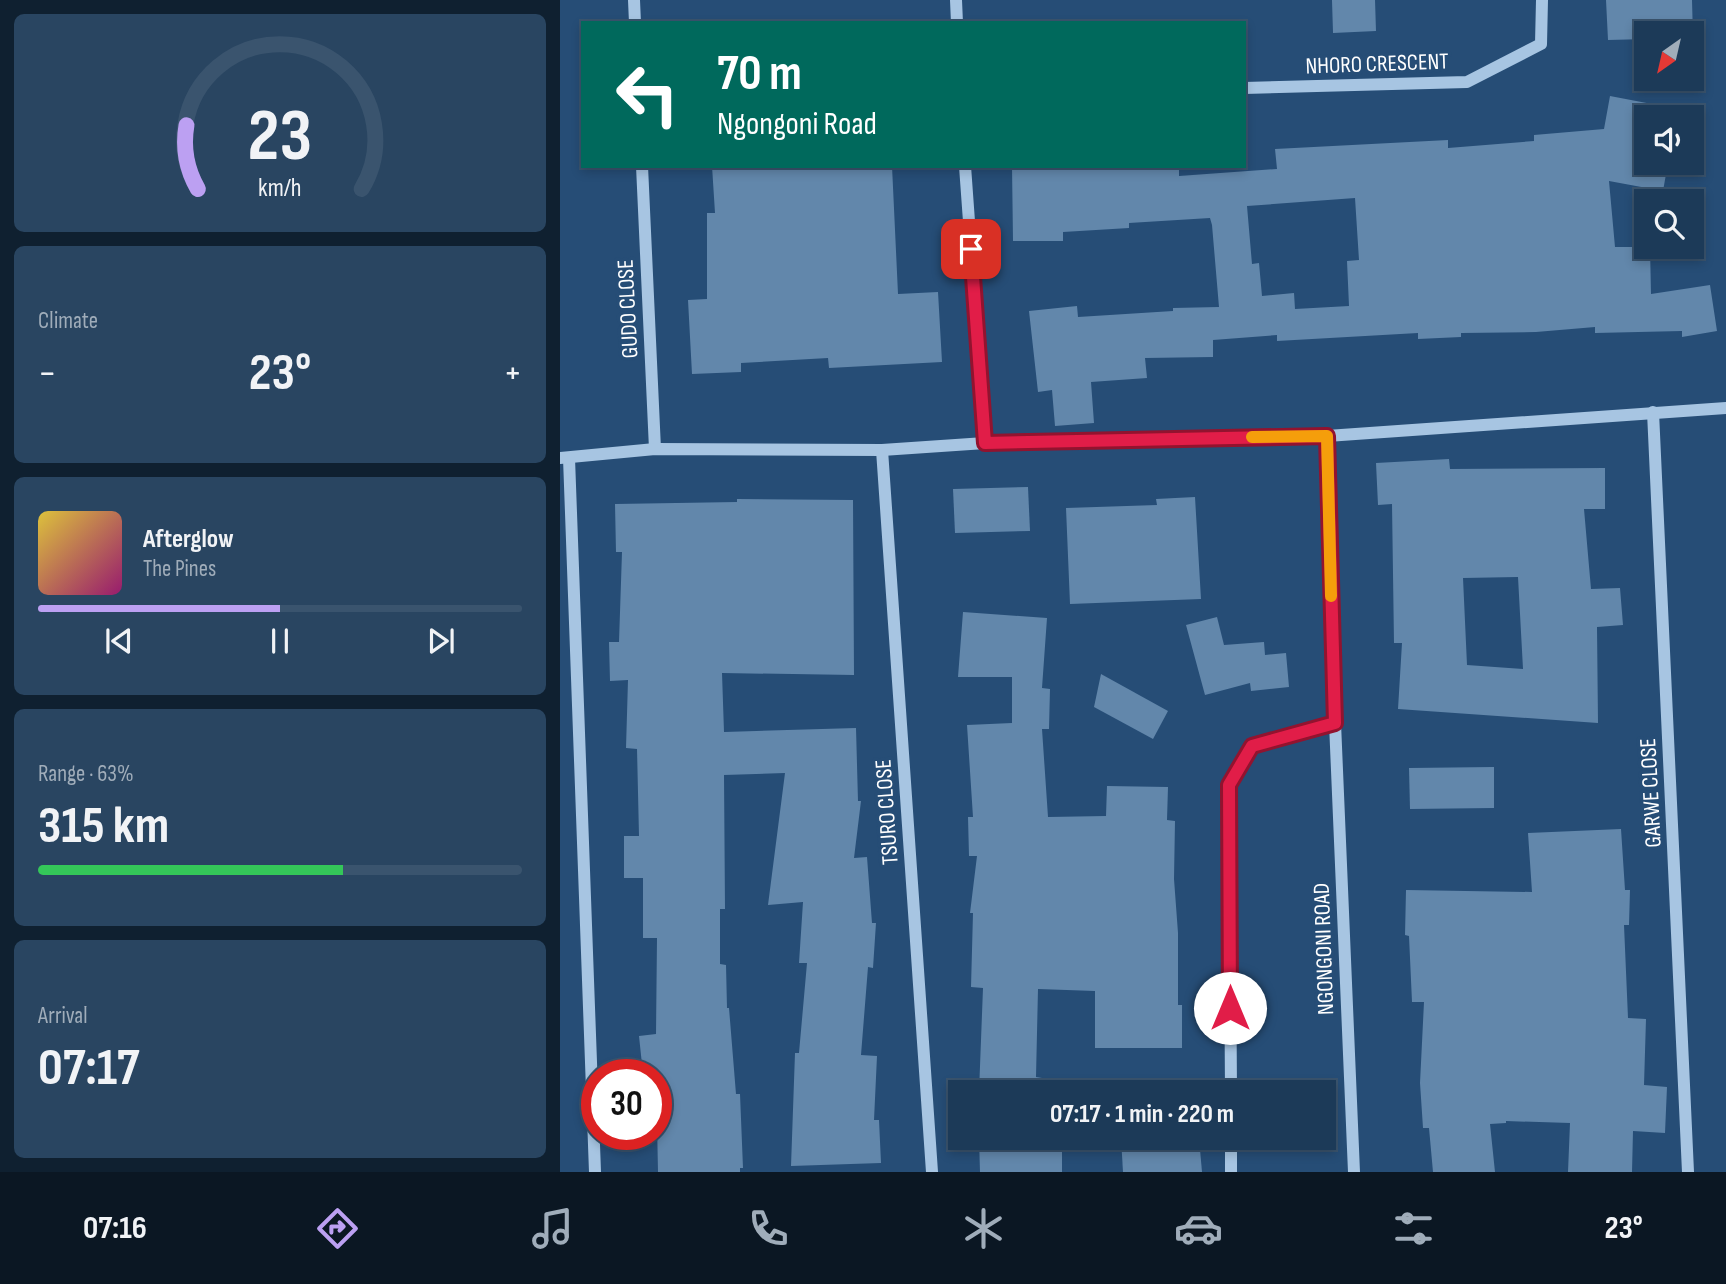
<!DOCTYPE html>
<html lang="en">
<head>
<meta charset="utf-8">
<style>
  :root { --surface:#1c3a58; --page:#294561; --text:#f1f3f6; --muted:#a0adba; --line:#3a546e; --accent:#bca0f2 }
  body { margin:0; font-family:"Sofia Sans Condensed",sans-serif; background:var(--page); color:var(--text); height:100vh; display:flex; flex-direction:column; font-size:26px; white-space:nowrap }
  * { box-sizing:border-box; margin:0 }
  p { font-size:23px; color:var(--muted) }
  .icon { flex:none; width:38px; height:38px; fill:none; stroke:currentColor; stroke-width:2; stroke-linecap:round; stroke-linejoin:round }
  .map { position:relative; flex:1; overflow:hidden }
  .side { display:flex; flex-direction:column; gap:14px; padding:14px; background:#0f2030; width:560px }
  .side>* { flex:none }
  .banner { position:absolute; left:21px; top:21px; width:665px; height:147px; border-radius:0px; box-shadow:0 4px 10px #0003,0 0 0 2px var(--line); background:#00695c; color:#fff; overflow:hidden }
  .needle { width:46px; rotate:214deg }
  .fabs { position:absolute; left:1074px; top:21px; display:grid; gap:14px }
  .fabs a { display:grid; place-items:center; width:70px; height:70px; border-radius:0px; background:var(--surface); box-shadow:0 4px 10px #0003,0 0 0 2px var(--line); font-size:35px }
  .speed { position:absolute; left:21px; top:1059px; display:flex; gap:14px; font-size:35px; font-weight:700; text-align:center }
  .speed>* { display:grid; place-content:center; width:91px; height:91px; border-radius:50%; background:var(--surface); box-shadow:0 4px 10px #0003,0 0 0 2px var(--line); line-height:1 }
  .speed .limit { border:10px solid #d22; background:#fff; color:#111 }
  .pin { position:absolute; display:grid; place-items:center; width:60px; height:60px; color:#fff; margin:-30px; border-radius:14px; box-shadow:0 4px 10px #0006 }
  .me { position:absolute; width:77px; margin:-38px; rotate:0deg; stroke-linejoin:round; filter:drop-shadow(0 0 5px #0008) }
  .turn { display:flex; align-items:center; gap:24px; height:147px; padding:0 21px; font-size:32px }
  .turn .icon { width:91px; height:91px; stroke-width:2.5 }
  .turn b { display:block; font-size:49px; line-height:60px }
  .big { font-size:52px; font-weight:700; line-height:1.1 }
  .side .card { flex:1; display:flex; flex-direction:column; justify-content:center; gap:10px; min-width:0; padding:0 24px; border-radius:10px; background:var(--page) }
  .side .dial { align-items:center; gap:0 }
  .dial svg { height:182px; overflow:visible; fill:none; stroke:var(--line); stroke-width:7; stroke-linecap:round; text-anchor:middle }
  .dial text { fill:var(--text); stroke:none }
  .song { display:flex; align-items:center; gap:21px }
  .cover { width:84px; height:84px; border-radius:10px; background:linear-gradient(135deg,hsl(50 70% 55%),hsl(320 70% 35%)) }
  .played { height:7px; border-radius:4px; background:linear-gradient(90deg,var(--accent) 50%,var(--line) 50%) }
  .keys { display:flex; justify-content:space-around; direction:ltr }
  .heat { display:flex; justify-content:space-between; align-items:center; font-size:38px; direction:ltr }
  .charge { height:10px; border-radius:5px; background:linear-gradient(90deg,#34c759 63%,var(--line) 0) }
  .trip { position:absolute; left:388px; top:1080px; width:388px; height:70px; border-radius:0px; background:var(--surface); box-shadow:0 4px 10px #0003,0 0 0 2px var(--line); font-weight:700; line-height:70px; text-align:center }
  .tabs { display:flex; height:112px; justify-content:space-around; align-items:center; background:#0b1723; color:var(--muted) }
  .tabs .icon { width:49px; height:49px }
  .tabs .selected { color:var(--accent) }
  .tabs b { font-size:32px; color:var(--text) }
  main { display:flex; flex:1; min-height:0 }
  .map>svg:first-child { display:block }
  .building { fill:#6287ab; fill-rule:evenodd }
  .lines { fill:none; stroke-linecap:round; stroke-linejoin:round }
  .minor { stroke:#a7c5e2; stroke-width:12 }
  .route-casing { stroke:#92132f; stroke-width:18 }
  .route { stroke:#e11d48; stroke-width:12 }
  .slow { stroke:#f59e0b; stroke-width:12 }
  .labels { text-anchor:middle; stroke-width:7; stroke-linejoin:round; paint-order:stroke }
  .street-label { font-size:23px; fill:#fff; stroke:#264d76 }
</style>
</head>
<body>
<main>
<section class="side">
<div class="card dial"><svg viewBox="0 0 100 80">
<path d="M14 69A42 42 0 1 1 86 69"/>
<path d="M14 69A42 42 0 0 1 9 41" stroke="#bca0f2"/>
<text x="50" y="56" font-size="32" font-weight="700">23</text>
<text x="50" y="72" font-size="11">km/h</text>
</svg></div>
<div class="card"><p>Climate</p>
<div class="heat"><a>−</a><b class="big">23°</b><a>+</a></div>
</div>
<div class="card">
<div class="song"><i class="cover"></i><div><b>Afterglow</b><p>The Pines</p></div></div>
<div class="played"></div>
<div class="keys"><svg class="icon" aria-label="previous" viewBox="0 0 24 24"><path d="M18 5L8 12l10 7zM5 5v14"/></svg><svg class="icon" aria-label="pause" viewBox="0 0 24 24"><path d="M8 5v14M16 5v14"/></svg><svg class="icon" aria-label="next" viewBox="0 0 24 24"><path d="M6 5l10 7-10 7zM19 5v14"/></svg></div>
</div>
<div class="card"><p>Range · 63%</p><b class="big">315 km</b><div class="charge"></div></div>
<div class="card"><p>Arrival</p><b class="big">07:17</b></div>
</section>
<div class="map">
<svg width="1166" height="1172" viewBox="0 0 1166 1172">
  <rect width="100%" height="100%" fill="#264d76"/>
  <g class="building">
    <path d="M 772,0 L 815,0 L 816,31 L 773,33 Z"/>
    <path d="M 1046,0 L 1132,0 L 1133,37 L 1132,33 L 1087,33 L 1087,39 L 1048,40 Z"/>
    <path d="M 1050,96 L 1118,109 L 1116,117 L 1087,117 L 1087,163 L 1108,163 L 1103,191 L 1049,181 L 1055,247 L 1090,247 L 1091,294 L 1150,285 L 1157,331 L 1122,337 L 1122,331 L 1035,333 L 1035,327 L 976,332 L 901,333 L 901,337 L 858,339 L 858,333 L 717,341 L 717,335 L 653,340 L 653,357 L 585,358 L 587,378 L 531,382 L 534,423 L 495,426 L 492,390 L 478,392 L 469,311 L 517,306 L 518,317 L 613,311 L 613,308 L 659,307 L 652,225 L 650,218 L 569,223 L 569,228 L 503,232 L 503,241 L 453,241 L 452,166 L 619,166 L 619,176 L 717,169 L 715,149 L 888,140 L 888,148 L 974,141 L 974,135 L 1044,129 ZM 795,198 L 799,260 L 787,261 L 789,306 L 735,309 L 734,293 L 702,296 L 699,263 L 692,264 L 687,206 Z"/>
    <path d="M 152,166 L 332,166 L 338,294 L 378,292 L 382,362 L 269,368 L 268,358 L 181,363 L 181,372 L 132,374 L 128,300 L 147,299 L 147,213 L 155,213 Z"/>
    <path d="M 889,459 L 890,469 L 1045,468 L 1045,509 L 1024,509 L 1031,589 L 1060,588 L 1063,625 L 1037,627 L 1038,723 L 838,709 L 842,643 L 834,643 L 832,504 L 818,505 L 816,463 ZM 958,577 L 963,669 L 907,665 L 903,578 Z"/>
    <path d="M 468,487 L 470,531 L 395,533 L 393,489 Z"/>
    <path d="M 635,497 L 641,599 L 510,604 L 506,508 L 597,505 L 596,499 Z"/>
    <path d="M 177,499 L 293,500 L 294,675 L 162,673 L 164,732 L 296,728 L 298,801 L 301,801 L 294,858 L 307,857 L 312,923 L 316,923 L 313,968 L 308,967 L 301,1055 L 317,1056 L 314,1120 L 319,1120 L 321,1163 L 231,1166 L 235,1053 L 239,1053 L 247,963 L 239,963 L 243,902 L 208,905 L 225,773 L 164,775 L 165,909 L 160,909 L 160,964 L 166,965 L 167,1008 L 169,1008 L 176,1094 L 180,1094 L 183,1168 L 180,1168 L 180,1172 L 98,1172 L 96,1074 L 83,1074 L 79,1036 L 96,1034 L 97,938 L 83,938 L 83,878 L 64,878 L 64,836 L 79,836 L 77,749 L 66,748 L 68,680 L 50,681 L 49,642 L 59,642 L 62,552 L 56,552 L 55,504 L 177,502 Z"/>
    <path d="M 403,612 L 487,618 L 482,688 L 490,689 L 489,729 L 482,729 L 488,817 L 546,816 L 547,786 L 608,787 L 607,820 L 615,821 L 614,879 L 618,933 L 618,1005 L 622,1005 L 622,1048 L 535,1048 L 535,991 L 478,989 L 476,1077 L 482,1078 L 482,1092 L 419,1092 L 423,988 L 411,987 L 413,913 L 410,913 L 417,856 L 409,856 L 408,817 L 413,817 L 407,725 L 452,723 L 452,677 L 398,677 Z"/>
    <path d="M 657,617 L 664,645 L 704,642 L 705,655 L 726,653 L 729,687 L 691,691 L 690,683 L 645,695 L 626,625 Z"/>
    <path d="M 541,674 L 608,711 L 593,739 L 534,707 Z"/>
    <path d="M 934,767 L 934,808 L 850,809 L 849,768 Z"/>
    <path d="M 1061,829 L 1065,890 L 1070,890 L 1069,925 L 1064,925 L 1068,1018 L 1086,1019 L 1084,1085 L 1107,1087 L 1105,1133 L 1073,1131 L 1072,1172 L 1008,1172 L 1010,1123 L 946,1121 L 946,1123 L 930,1124 L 935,1172 L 873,1172 L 869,1128 L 863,1128 L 860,1083 L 864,1002 L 852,1002 L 849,936 L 845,935 L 846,890 L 972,892 L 968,833 Z"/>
    <path d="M 419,1138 L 481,1138 L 481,1141 L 502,1141 L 502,1172 L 420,1172 Z"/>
    <path d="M 561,1138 L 639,1138 L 642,1172 L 563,1172 Z"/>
  </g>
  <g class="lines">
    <g class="minor">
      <path d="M 74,0 L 75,23"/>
      <path d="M 396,0 L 397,23"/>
      <path d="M 684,88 L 907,82 L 981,44 L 982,0"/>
      <path d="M 82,166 L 95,449"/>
      <path d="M 405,166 L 425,443"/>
      <path d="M 1093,412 L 1128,1172"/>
      <path d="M 767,436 L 775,723 L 794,1172"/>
      <path d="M 322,450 L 372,1172"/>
      <path d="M 0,458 L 95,449 L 322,450 L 425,443 L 767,436 L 1166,408"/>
      <path d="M 9,458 L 35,1172"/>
      <path d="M 671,1092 L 669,785 L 692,746 L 775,723"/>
      <path d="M 671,1138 L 671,1172"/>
    </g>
  </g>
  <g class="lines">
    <defs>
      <path id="route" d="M 411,249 L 425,443 L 767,436 L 775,723 L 692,746 L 669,785 L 670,1008"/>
    </defs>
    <use href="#route" class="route-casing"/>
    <use href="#route" class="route"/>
    <path class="slow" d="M 692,437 L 767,436 L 771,596"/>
  </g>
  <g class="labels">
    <g class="street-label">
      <text transform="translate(817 63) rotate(-2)" y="8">NHORO CRESCENT</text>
      <text transform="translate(67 309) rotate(-93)" y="8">GUDO CLOSE</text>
      <text transform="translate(1090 793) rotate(-93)" y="8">GARWE CLOSE</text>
      <text transform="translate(326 812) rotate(-94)" y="8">TSURO CLOSE</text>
      <text transform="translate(763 949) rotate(-92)" y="8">NGONGONI ROAD</text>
    </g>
  </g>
</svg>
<div class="fabs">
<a><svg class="needle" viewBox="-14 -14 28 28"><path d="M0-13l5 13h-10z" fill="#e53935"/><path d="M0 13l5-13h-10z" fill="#a0adba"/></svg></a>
<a><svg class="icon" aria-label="sound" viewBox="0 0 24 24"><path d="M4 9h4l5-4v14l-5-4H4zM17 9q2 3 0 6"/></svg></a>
<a><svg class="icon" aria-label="search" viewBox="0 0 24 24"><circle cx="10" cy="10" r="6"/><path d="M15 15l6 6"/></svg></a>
</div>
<div class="speed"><div class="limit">30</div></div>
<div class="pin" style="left:411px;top:249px;background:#d93025"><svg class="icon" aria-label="arrive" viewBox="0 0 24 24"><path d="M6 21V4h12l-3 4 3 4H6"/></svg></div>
<svg class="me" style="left:670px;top:1008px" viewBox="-20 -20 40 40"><circle r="19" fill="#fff"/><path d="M0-13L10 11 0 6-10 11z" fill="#e11d48"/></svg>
<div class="trip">07:17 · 1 min · 220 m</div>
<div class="banner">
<div class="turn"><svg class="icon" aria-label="left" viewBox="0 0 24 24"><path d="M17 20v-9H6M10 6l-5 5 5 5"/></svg><div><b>70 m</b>Ngongoni Road</div></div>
</div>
</div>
</main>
<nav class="tabs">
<b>07:16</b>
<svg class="icon selected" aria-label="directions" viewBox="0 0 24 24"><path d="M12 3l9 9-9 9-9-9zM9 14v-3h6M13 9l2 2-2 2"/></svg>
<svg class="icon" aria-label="music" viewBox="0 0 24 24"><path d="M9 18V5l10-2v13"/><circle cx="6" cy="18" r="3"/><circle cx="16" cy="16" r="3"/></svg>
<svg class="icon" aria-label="phone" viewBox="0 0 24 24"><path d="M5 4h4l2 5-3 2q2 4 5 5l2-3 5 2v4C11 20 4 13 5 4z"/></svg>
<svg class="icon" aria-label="climate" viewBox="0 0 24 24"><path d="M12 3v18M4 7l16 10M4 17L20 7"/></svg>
<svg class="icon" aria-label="car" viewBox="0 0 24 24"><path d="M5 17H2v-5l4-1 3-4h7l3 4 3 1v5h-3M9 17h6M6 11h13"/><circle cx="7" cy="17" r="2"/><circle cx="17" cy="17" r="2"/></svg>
<svg class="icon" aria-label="filters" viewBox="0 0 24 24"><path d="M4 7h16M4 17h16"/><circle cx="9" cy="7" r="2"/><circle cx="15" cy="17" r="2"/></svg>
<b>23°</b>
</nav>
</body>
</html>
